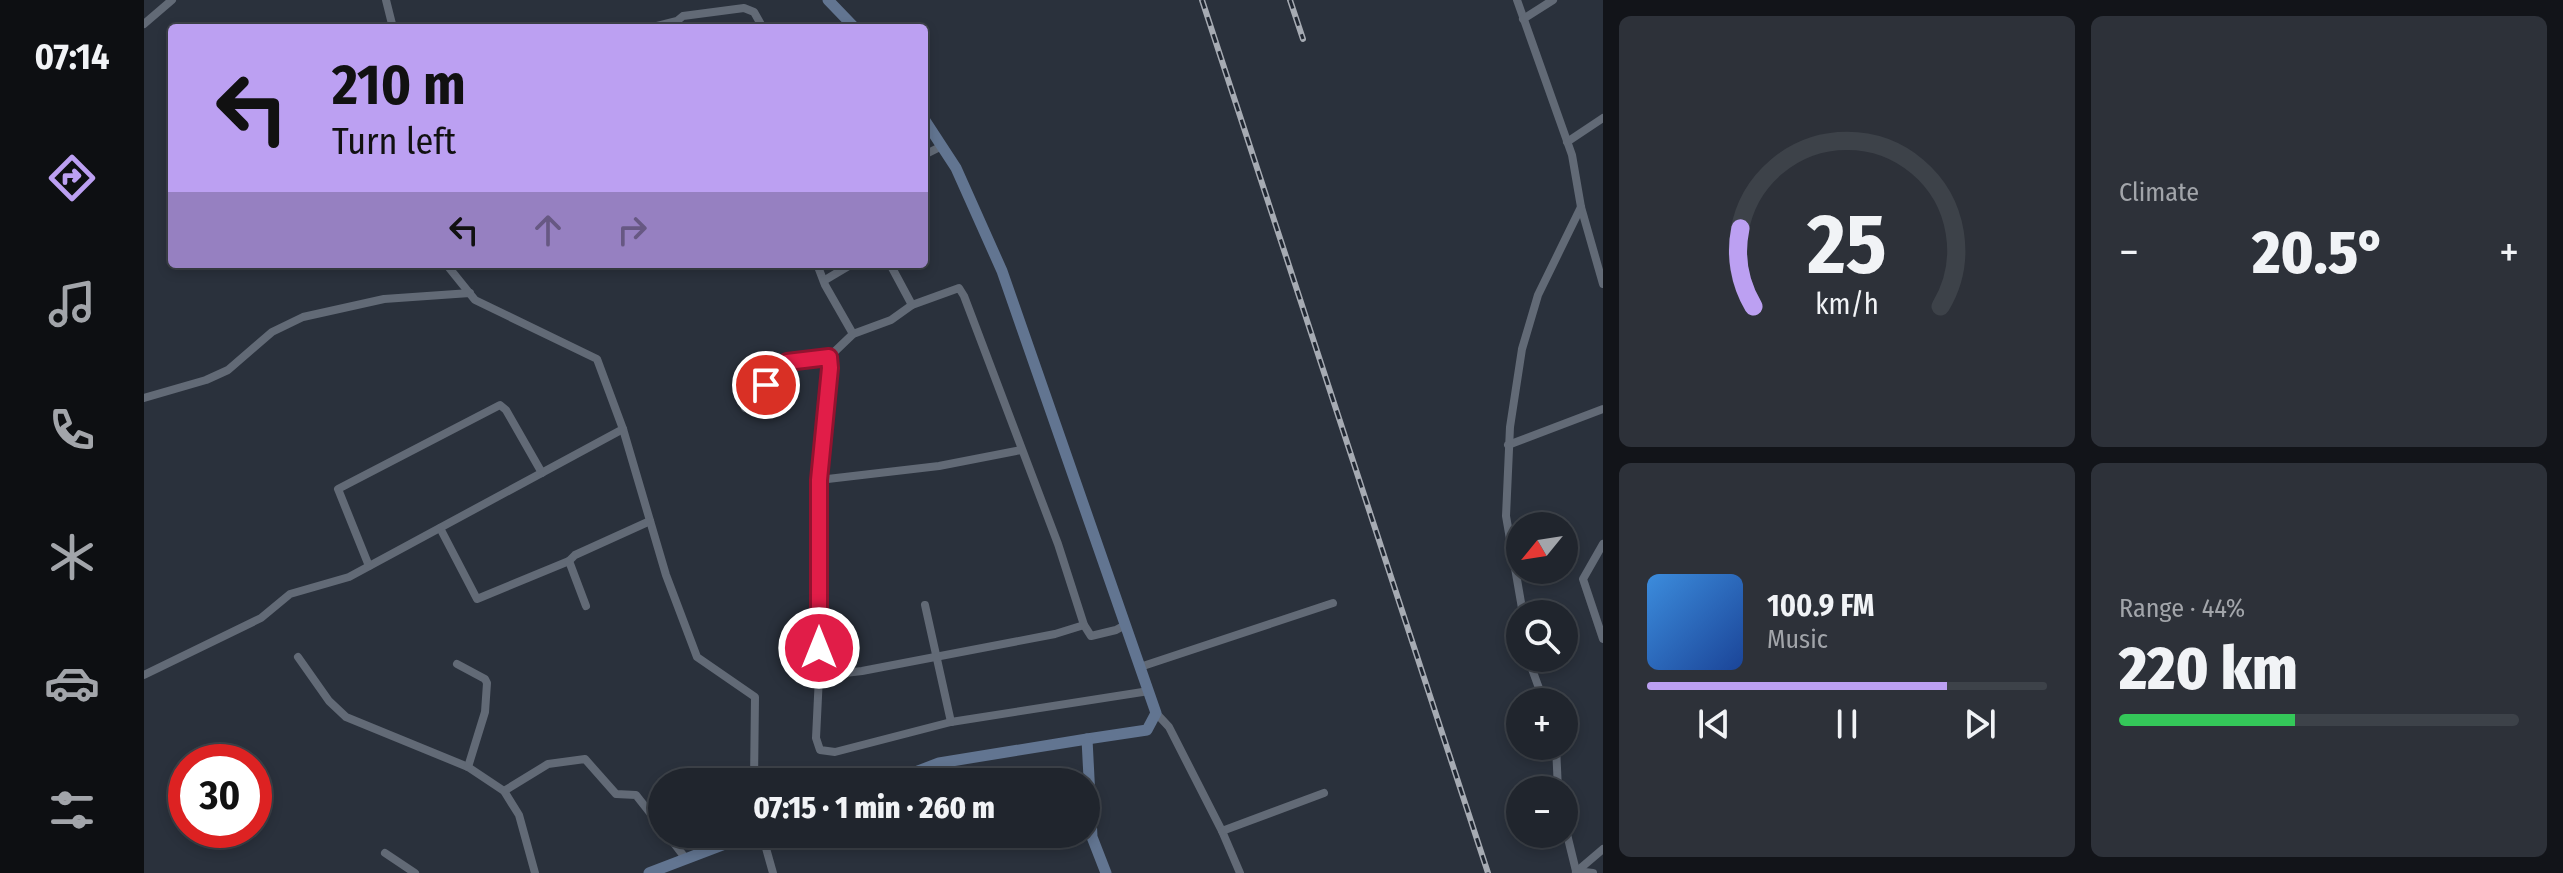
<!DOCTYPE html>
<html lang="en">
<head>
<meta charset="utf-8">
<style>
  :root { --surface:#20252d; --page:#2d3139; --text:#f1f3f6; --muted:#a2a5aa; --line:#3d4249; --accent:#bca0f2 }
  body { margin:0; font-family:"Fira Sans Condensed",sans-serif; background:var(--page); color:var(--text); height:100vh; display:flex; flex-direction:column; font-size:30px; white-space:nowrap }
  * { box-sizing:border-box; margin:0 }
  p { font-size:26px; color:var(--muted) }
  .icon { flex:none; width:44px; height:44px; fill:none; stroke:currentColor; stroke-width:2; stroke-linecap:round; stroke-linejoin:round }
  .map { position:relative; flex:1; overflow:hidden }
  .panel { display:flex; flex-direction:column; gap:16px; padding:16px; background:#121419; width:960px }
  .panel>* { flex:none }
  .banner { position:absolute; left:24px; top:24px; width:760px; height:244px; border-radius:8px; box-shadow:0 4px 12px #0003,0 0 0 2px var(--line); background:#bca0f2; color:#111; overflow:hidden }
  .needle { width:52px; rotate:240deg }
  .controls { position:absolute; left:1362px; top:512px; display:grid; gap:16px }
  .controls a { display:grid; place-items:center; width:72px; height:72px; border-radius:50%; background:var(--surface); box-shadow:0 4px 12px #0003,0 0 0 2px var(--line); font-size:40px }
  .speed { position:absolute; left:24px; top:744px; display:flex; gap:16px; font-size:40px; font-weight:700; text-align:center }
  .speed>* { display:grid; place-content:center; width:104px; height:104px; border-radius:50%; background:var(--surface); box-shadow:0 4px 12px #0003,0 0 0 2px var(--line); line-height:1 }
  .speed .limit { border:12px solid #d22; background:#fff; color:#111 }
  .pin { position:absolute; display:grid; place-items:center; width:68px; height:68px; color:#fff; margin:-34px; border:4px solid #fff; border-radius:50%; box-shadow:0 2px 8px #0007 }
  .me { position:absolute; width:88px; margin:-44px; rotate:0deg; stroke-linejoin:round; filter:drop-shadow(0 0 6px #0008) }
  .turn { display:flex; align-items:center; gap:28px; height:168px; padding:0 32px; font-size:36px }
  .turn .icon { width:104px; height:104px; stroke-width:2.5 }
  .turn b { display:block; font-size:56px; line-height:68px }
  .lanes { display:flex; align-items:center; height:76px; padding:0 32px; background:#0003; justify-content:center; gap:40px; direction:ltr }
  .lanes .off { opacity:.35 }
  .big { font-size:60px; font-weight:800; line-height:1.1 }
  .panel .tile { flex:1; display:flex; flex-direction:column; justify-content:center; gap:12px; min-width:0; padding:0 28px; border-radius:12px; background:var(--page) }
  .panel .dial { align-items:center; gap:0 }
  .dial svg { height:208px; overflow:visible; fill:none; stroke:var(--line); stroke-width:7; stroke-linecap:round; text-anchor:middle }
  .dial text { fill:var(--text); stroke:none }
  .song { display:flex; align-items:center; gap:24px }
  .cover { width:96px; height:96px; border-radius:12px; background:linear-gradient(135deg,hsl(210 70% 55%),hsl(220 70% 35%)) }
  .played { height:8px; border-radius:4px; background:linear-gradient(90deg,var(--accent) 75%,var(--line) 75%) }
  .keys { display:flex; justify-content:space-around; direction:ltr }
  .heat { display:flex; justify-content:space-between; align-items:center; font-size:44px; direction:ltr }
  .charge { height:12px; border-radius:6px; background:linear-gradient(90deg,#34c759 44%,var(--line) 0) }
  .panel .tiles { flex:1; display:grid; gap:16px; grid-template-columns:repeat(2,1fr) }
  .trip { position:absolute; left:504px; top:768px; width:452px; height:80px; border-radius:40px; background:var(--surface); box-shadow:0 4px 12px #0003,0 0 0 2px var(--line); font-weight:800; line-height:80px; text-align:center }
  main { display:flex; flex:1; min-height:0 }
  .tab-bar { display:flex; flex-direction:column; width:144px; justify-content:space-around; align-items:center; background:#0d0f12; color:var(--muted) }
  .tab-bar .icon { width:56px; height:56px }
  .tab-bar .on { color:var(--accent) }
  .tab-bar b { font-size:36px; color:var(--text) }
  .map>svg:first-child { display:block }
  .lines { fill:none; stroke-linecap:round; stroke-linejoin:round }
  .street { stroke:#626a76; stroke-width:8 }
  .secondary { stroke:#627591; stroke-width:11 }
  .rail-casing { stroke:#a6abb3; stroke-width:6 }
  .rail { stroke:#202732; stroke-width:3; stroke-dasharray:9; stroke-linecap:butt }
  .route-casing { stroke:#92132f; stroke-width:20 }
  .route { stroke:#e11d48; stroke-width:14 }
</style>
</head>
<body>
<main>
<nav class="tab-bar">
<b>07:14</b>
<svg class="icon on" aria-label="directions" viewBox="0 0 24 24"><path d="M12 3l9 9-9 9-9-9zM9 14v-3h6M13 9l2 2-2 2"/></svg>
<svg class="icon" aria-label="music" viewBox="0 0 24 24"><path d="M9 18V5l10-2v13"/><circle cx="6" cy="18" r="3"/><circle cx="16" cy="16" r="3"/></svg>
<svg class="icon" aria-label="phone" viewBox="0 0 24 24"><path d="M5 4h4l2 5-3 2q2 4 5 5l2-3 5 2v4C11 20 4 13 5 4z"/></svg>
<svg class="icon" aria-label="climate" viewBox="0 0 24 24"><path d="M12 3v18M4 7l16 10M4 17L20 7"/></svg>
<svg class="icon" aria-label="car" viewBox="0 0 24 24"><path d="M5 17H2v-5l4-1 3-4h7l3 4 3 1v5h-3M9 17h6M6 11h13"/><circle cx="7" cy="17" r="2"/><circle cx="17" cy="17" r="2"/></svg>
<svg class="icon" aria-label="filters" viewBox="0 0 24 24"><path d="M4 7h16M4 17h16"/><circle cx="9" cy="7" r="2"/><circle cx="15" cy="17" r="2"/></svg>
</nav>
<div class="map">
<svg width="1459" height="873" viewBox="0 0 1459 873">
  <rect width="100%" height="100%" fill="#2a313c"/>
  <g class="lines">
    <g class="street">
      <path d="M 242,0 L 249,28"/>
      <path d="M 1373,0 L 1428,155 L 1437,207 L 1459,284"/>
      <path d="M 1379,19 L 1409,0"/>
      <path d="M 0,24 L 28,0"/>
      <path d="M 505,28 L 533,21 L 539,16 L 600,8 L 610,12 L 619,28"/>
      <path d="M 1423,142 L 1459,118"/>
      <path d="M 780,155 L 798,146"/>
      <path d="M 302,264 L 331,300 L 453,359 L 479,429 L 522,575 L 553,657 L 611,697 L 610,782"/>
      <path d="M 673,264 L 681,285 L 709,334"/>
      <path d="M 746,264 L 768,305"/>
      <path d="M 681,280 L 708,264"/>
      <path d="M 685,357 L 686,368 L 675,480 L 675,676 L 672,738 L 676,750 L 691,752 L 807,722 L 1005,691"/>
      <path d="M 0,398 L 62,380 L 84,370 L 128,332 L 159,317 L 240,299 L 326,293"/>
      <path d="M 601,408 L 643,362 L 685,357 L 709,334 L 747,320 L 768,305 L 815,288 L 820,296 L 914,544 L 940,625 L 947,636 L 972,630 L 981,625"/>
      <path d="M 1364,445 L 1459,409"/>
      <path d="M 675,480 L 795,466 L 877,450"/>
      <path d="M 296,528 L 333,599 L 425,561 L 431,555 L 506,521"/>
      <path d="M 1459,544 L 1439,579 L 1459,639"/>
      <path d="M 425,561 L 442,606"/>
      <path d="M 225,566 L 194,489 L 356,405 L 362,410 L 398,473"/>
      <path d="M 781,605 L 807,722"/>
      <path d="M 1379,614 L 1362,516 L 1366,427 L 1378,349 L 1394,295 L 1437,207"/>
      <path d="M 154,657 L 185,701 L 202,717 L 324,767 L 360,791 L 375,815 L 391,873"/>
      <path d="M 1384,658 L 1400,702"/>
      <path d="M 313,664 L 341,679 L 343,683 L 341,712 L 324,767"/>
      <path d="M 996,667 L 1189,603"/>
      <path d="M 0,675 L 117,618 L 146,594 L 205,577 L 479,429"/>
      <path d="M 675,676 L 718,671 L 911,634 L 940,625"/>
      <path d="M 1012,713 L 1025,727 L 1078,831 L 1096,873"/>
      <path d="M 1412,746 L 1414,790"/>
      <path d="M 360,791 L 404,764 L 441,759 L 472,794 L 492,795 L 518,828"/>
      <path d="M 1420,822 L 1432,871 L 1449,873"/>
      <path d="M 1078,831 L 1180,793"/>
      <path d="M 523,834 L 542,859"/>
      <path d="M 618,834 L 629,873"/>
      <path d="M 241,853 L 271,873"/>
      <path d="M 1432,872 L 1459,849"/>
    </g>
    <g class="secondary">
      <path d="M 684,0 L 711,28"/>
      <path d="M 780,119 L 812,168 L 858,271 L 1012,713 L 1003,730 L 943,739"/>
      <path d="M 745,782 L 795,763 L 943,739 L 948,837 L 962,873"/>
      <path d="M 505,873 L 607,834"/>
    </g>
    <defs>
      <g id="rail">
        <path d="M 1058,0 L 1344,873"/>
        <path d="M 1146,0 L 1159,39"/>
      </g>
    </defs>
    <use href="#rail" class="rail-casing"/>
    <use href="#rail" class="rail"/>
  </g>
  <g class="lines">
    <defs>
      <path id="route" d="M 622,385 L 643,362 L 685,357 L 686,368 L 675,480 L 675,648"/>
    </defs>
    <use href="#route" class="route-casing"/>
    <use href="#route" class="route"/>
  </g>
</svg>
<div class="controls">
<a><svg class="needle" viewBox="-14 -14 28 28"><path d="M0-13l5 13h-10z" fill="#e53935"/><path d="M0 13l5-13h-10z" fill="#a2a5aa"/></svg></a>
<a><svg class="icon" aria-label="search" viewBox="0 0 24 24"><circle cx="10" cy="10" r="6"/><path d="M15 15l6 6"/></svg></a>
<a>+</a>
<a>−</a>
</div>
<div class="speed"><div class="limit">30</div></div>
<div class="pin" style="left:622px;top:385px;background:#d93025"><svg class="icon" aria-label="arrive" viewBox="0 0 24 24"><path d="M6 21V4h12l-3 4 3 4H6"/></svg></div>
<svg class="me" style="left:675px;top:648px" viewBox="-20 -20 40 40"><circle r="17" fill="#e11d48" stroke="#fff" stroke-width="3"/><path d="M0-11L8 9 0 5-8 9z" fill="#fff"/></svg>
<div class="trip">07:15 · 1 min · 260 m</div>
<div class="banner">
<div class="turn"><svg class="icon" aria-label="left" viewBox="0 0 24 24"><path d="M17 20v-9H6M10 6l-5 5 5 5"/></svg><div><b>210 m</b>Turn left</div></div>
<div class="lanes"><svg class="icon" aria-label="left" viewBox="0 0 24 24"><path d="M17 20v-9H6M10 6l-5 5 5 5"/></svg><svg class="icon off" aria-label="ahead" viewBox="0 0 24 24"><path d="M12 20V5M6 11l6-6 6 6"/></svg><svg class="icon off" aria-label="right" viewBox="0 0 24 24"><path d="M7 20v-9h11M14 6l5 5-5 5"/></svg></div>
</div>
</div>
<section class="panel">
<div class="tiles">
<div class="tile dial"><svg viewBox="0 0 100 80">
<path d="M14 69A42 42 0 1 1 86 69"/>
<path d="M14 69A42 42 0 0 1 9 39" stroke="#bca0f2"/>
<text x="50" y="56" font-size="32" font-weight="700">25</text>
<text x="50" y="72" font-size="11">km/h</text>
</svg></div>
<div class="tile"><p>Climate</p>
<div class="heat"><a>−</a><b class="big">20.5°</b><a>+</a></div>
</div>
<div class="tile">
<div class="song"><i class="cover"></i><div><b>100.9 FM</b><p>Music</p></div></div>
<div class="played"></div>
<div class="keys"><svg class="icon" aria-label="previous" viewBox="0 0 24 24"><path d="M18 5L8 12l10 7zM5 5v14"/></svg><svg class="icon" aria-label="pause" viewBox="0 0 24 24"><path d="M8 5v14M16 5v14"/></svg><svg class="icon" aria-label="next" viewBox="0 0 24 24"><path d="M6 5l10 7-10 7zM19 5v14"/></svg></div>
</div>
<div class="tile"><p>Range · 44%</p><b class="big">220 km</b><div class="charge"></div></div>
</div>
</section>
</main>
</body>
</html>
